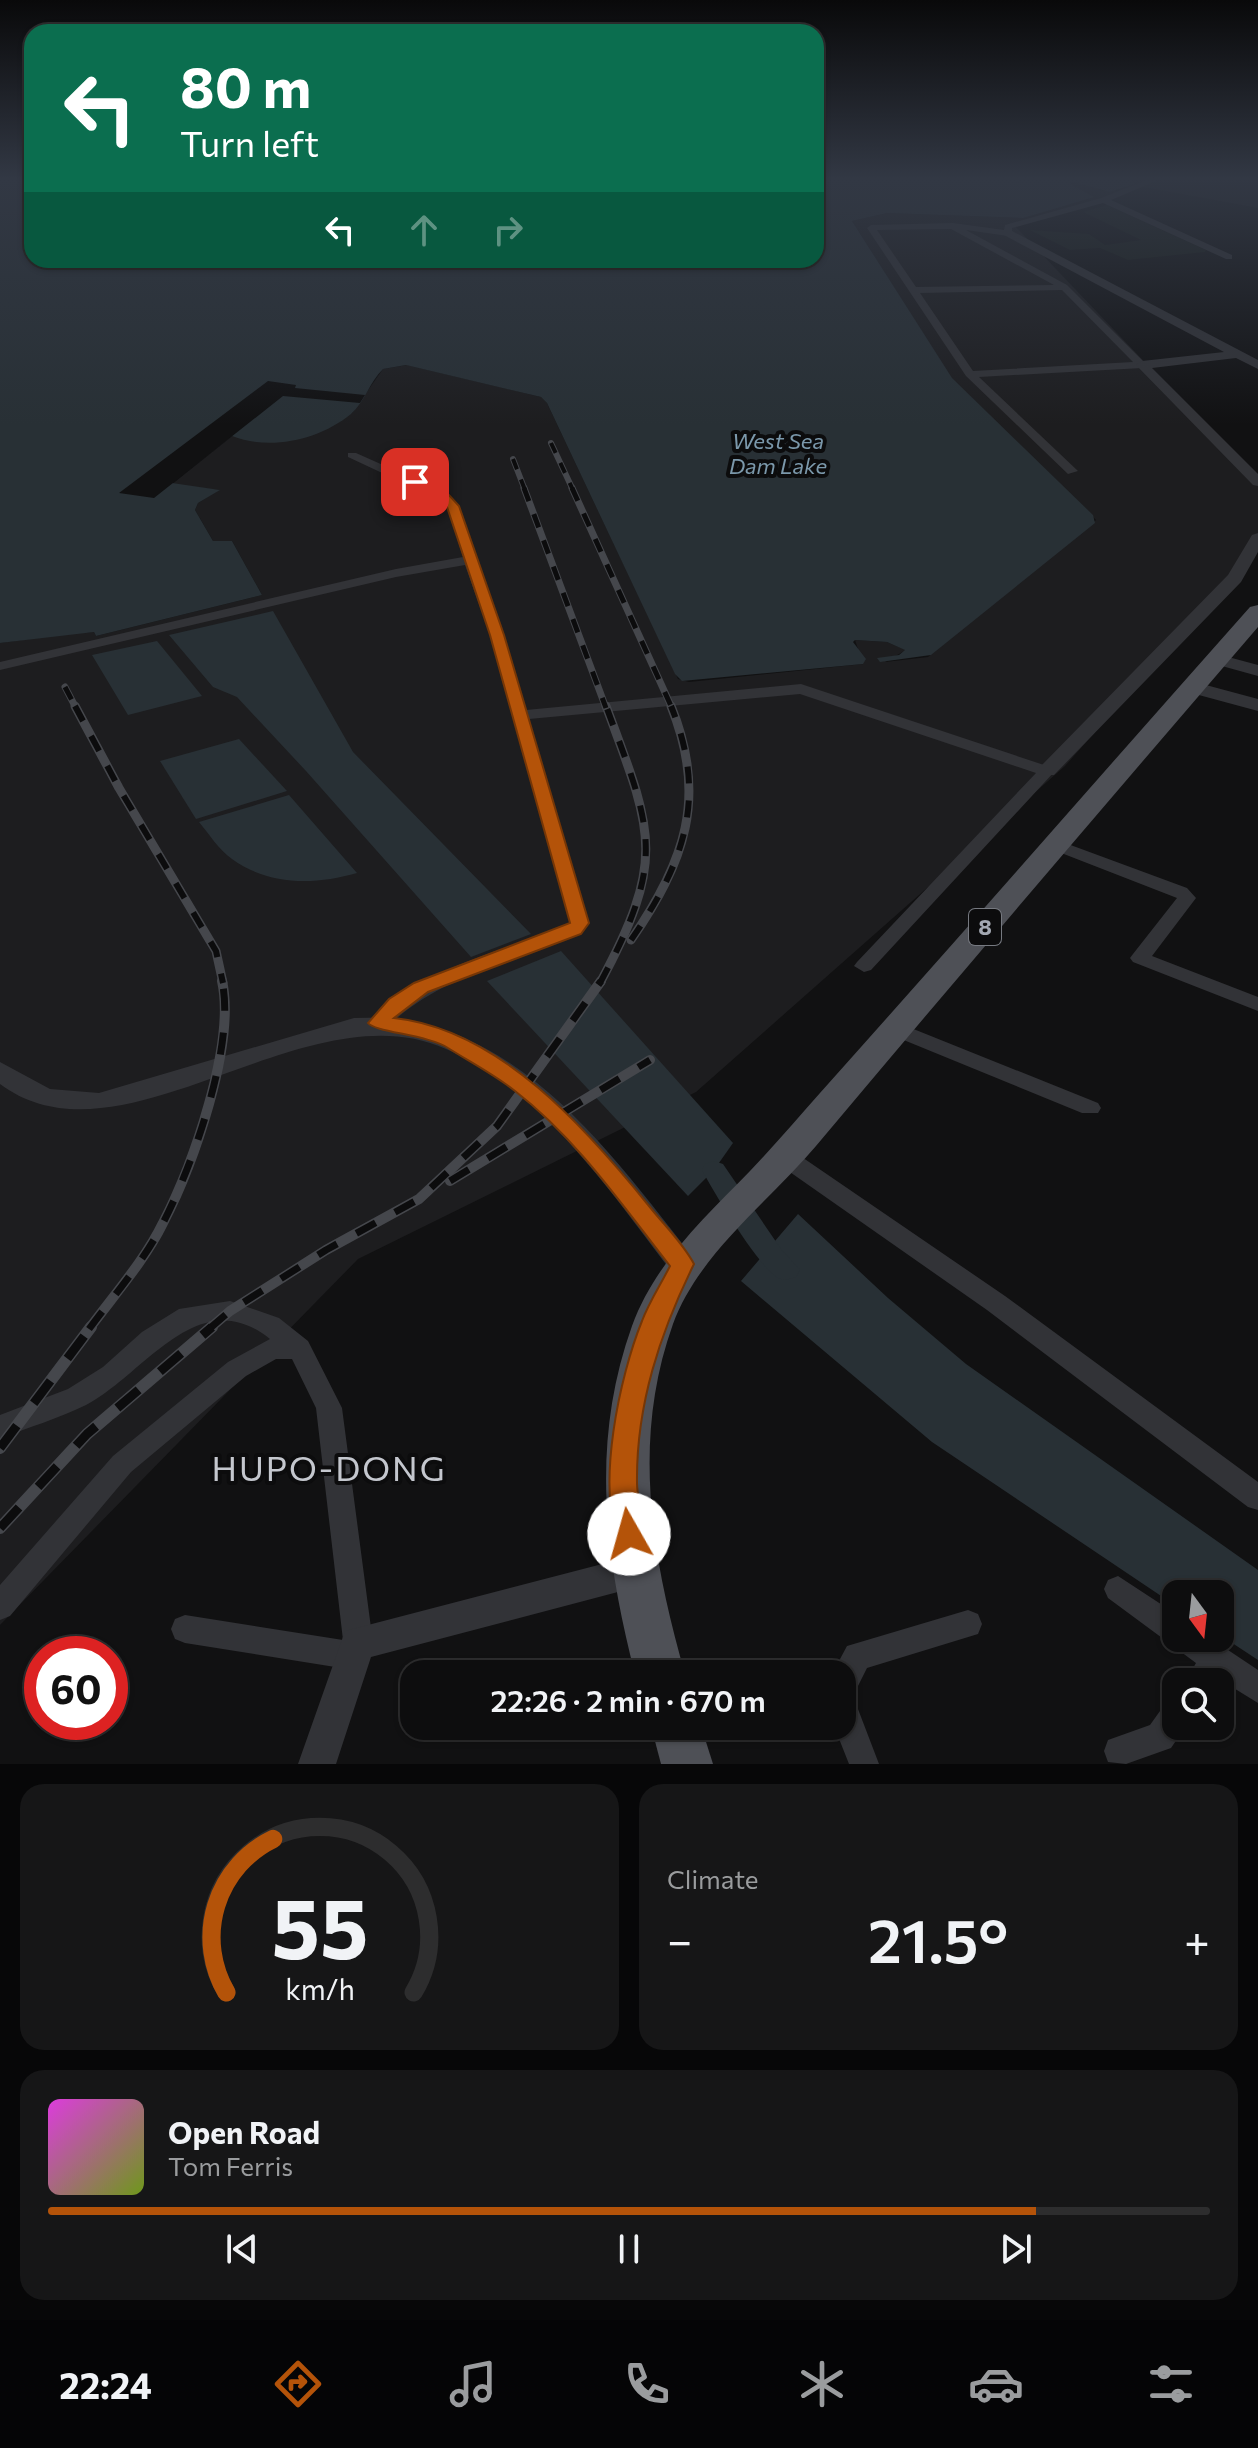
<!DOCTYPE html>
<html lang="en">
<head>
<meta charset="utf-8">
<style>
  :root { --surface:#0d0d0e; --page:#161617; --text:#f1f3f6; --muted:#9a9c9e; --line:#2d2d2e; --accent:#b45309 }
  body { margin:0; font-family:Commissioner,sans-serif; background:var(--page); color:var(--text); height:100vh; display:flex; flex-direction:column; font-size:30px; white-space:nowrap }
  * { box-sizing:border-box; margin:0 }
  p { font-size:26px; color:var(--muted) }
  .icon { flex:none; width:44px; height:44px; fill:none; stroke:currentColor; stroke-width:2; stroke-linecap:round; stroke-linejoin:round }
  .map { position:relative; height:1764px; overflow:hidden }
  .details { display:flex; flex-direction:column; gap:20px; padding:20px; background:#070708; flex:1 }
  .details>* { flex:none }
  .banner { position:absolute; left:24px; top:24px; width:800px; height:244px; border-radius:24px; box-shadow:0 2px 6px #0004,0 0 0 2px var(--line); background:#0b6e4f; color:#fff; overflow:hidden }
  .needle { width:52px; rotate:165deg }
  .controls { position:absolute; left:1162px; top:1580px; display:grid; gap:16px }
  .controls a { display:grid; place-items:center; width:72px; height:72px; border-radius:16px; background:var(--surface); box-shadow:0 2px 6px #0004,0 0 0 2px var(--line); font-size:40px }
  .speed { position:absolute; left:24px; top:1636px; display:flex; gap:16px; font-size:40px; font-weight:700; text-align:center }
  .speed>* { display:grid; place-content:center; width:104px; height:104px; border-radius:50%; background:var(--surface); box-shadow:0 2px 6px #0004,0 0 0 2px var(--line); line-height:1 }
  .speed .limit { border:12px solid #d22; background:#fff; color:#111 }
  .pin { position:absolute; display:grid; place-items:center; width:68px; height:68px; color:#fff; margin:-34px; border-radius:16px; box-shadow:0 4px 12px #0006 }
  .me { position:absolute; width:88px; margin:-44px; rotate:353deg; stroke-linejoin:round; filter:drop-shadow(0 0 6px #0008) }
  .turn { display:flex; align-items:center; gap:28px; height:168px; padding:0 24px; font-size:36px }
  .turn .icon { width:104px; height:104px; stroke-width:2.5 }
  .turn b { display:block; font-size:56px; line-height:68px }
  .lanes { display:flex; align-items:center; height:76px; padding:0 24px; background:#0003; justify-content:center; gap:40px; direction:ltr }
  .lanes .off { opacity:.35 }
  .big { font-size:60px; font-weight:600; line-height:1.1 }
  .details .widget { flex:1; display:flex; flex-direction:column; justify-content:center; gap:12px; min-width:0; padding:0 28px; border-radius:24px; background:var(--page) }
  .details .dial { align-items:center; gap:0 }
  .dial svg { height:208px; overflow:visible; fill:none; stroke:var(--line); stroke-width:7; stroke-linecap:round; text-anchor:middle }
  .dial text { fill:var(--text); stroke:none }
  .song { display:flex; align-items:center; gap:24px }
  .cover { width:96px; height:96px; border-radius:12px; background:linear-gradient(135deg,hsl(300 70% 55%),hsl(80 70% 35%)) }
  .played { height:8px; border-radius:4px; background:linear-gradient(90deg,var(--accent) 85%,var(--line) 85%) }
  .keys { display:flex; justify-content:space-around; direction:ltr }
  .heat { display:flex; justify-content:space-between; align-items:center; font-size:44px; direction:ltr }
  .details .tiles { flex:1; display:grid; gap:20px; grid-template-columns:1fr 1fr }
  .widget:last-child { grid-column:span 2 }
  .trip { position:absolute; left:400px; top:1660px; width:456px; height:80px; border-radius:24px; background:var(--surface); box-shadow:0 2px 6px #0004,0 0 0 2px var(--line); font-weight:600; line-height:80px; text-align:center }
  .dock { display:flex; height:128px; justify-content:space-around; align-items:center; background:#050506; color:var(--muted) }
  .dock .icon { width:56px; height:56px }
  .dock .current { color:var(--accent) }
  .dock b { font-size:36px; color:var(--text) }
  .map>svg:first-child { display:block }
  .built { fill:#1d1d1f }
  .green { fill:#171c18 }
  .water { fill:#283035 }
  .pier { fill:#111112 }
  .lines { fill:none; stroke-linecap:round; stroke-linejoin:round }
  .canal { fill:#283035; fill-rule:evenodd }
  .minor { fill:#323337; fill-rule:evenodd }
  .tertiary { fill:#323337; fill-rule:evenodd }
  .primary { fill:#4e5056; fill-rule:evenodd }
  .rail-far4-casing { stroke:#45474c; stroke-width:6 }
  .rail-far3-casing { stroke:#45474c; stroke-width:7 }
  .rail-far2-casing { stroke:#45474c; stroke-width:9 }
  .rail-far1-casing { stroke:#45474c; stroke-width:10 }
  .rail-casing { stroke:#45474c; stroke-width:12 }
  .rail-far4 { stroke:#0c0c0d; stroke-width:4; stroke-dasharray:11; stroke-linecap:butt }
  .rail-far3 { stroke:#0c0c0d; stroke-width:5; stroke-dasharray:14; stroke-linecap:butt }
  .rail-far2 { stroke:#0c0c0d; stroke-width:6; stroke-dasharray:17; stroke-linecap:butt }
  .rail-far1 { stroke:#0c0c0d; stroke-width:7; stroke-dasharray:22; stroke-linecap:butt }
  .rail { stroke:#0c0c0d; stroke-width:9; stroke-dasharray:28; stroke-linecap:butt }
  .route { fill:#b45309; stroke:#753606; stroke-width:2 }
  .labels { text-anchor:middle; stroke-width:8; stroke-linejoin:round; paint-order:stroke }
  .far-water-label { font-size:22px; font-style:italic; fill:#7b98ab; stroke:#0c0c0d }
  .shield { fill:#0c0c0d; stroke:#767980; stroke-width:2 }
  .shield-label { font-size:22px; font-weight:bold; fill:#a3a8b2 }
  .near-quarter-label { font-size:34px; letter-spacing:2px; fill:#c4c7ce; stroke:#0c0c0d }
</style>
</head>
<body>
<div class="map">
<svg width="1258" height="1764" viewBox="0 0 1258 1764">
  <rect width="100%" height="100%" fill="#111112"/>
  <path class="built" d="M 1137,178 L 1258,178 L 1258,208 L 1138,186 L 1016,227 L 1258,481 L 1258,549 L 1065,766 L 696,1092 L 358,1259 L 0,1625 L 0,643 L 74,633 L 94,632 L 96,636 L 262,595 L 232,541 L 213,541 L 195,510 L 198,503 L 219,490 L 171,485 L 232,436 L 352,413 L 383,369 L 407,365 L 541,397 L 547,403 L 678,679 L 689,682 L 863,664 L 855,640 L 887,642 L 906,650 L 885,662 L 928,657 L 1096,520 L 951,378 L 852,221 L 887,213 L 1023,218 L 1074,187 L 1069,184 L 1083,182 L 1102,191 L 1116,191 L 1135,184 L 1131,181 Z"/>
  <path class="green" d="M 1107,205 L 1206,250 L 1205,252 L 1128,260 L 1100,248 L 1070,250 L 1030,230 L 1089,234 L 1105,245 L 1141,240 L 1083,212 Z"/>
  <g class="water">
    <path d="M 0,178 L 32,178 L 32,260 L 816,260 L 816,178 L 1137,178 L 1132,181 L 1135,184 L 1110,192 L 1073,182 L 1070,184 L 1094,197 L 1023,218 L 887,213 L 852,221 L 952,378 L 1093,515 L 1095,523 L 931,655 L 880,662 L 877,658 L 899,655 L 905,650 L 887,642 L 855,640 L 853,642 L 866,659 L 863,664 L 682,681 L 675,674 L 547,403 L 541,397 L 406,365 L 383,369 C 370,381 365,402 351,414 C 319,440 270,451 232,436 L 172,483 L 220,490 L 198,503 L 195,510 L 213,541 L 232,541 L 262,595 L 96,636 L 94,632 L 0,643 Z"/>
    <path d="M 273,611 L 353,752 L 531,934 L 471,957 L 306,771 L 237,697 L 213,687 L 169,635 Z"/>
    <path d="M 157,641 L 202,696 L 128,715 L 92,655 Z"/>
    <path d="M 239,739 L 287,791 L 196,819 L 160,761 Z"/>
    <path d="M 289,795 L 357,873 C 315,885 269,886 232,859 C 219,850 209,834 199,822 Z"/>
    <path d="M 561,951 L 733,1143 L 714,1170 L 688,1196 L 487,981 Z"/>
    <path d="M 798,1214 L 888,1298 L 966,1364 L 1258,1570 L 1258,1660 L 1220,1635 L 1220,1594 L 1176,1594 L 1176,1606 L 932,1442 L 741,1281 Z"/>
  </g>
  <path class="pier" d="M 268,381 L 296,385 L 295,388 L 365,395 L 360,403 L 283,396 L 154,498 L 119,493 Z"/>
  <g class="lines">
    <path class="canal" d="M 714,1161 L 723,1164 L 781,1249 L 800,1270 L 796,1277 C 790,1279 785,1281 778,1278 C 758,1266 714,1193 702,1170 L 705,1164 Z"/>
    <g class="minor">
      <path d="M 1152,178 L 1163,178 L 1111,200 L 1232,255 L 1232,259 L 1226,259 L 1103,203 L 1012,228 L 1012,233 L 1008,236 L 966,230 L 1067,285 L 1147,365 L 1142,368 L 979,377 L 1078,471 L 1068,474 L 966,376 L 867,228 L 871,225 L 953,223 L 1004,230 L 1005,225 L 1101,198 ZM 951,229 L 1054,285 L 916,287 L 877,230 ZM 1062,290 L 1133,362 L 973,371 L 920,293 Z"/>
      <path d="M 348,453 L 356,453 L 448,494 L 457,503 L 504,635 L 526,710 L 801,684 L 1053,768 L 1055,771 L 871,970 L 864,972 L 854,966 L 857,962 L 1036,773 L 800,694 L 529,719 L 589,923 L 581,934 C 513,959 439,977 386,1028 L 372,1028 L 369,1023 L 372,1018 C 426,968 500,951 567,926 L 570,922 L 490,635 L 465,565 L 396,577 L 0,670 L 0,662 L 396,569 L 463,557 L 447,507 L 440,500 L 348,457 Z"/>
      <path d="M 1057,840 L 1187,888 L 1196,898 L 1152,956 L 1258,997 L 1258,1011 L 1133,962 L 1130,958 L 1133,954 L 1177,898 L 1051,849 L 1048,845 L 1051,841 Z"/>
      <path d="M 896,1022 L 1098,1103 L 1101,1108 L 1098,1113 L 1082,1113 L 889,1034 L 886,1029 L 889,1024 Z"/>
      <path d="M 785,1149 L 793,1151 L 1005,1296 L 1258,1482 L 1258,1510 L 1248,1507 L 987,1310 L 777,1163 L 774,1157 L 777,1151 Z"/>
      <path d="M 230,1301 L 279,1318 L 308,1341 L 342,1408 L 373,1643 L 364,1666 L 354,1670 L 185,1643 L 175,1639 L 171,1629 L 175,1619 L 185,1615 L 343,1640 L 316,1408 L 292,1359 L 276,1359 L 246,1376 L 131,1472 L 10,1616 L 0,1620 L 0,1585 L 113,1456 L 228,1362 L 270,1339 C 198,1281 144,1375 86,1405 C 59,1418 28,1428 0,1438 L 0,1415 L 68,1389 L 103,1367 L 142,1332 L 179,1309 Z"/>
      <path d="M 1118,1576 L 1176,1614 L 1176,1638 L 1210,1638 L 1258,1670 L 1258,1703 L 1219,1679 L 1217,1682 L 1185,1682 L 1196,1663 L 1108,1598 L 1104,1589 L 1108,1580 Z"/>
      <path d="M 968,1610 L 978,1614 L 982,1624 L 978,1634 L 867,1668 L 853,1696 L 879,1764 L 849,1764 L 834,1726 L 842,1726 L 842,1674 L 832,1674 L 847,1646 Z"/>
      <path d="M 1176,1700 L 1176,1726 L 1186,1726 L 1171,1748 L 1126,1764 L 1108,1762 L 1104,1751 L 1108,1740 L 1150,1725 L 1165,1704 Z"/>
    </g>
    <g class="tertiary">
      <path d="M 1004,231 L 1012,231 L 1258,360 L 1258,369 L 1236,358 L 1152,368 L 1258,474 L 1258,486 L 1253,485 L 1136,365 L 1142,361 L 1224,352 L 1004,235 Z"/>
      <path d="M 1258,533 L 1258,552 L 1241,582 L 1054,775 L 1040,775 L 1037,771 L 1040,767 L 1228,575 L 1252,535 Z"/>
      <path d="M 1217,654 L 1258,665 L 1258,676 L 1211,663 L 1208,659 Z"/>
      <path d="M 1191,681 L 1258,699 L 1258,711 L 1184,691 L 1182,687 Z"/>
      <path d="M 354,1018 C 372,1018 391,1016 409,1020 C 536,1046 617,1161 692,1256 L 696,1264 L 692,1272 L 682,1275 L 672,1272 C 610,1191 543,1091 446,1049 C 305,986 122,1175 0,1084 L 0,1062 L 50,1089 L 99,1093 Z"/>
      <path d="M 633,1556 L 645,1561 L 650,1572 L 645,1583 L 633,1588 L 371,1657 L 336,1764 L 298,1764 L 345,1631 Z"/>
    </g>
    <g class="primary">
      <path d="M 1258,605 L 1258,627 C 1110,799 962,972 816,1146 C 769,1202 699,1253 673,1324 C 631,1441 652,1558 685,1674 L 635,1674 C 605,1557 590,1443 632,1326 C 655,1263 704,1218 750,1171 C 774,1146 797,1119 820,1093 C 964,932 1106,769 1250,607 Z"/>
      <path d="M 651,1726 L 701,1726 L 713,1764 L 661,1764 Z"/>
    </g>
    <defs>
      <g id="rail-far4">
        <path d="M 551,443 L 573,490"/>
        <path d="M 513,459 L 525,490"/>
      </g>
      <g id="rail-far3">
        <path d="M 524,488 L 606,708"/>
        <path d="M 572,488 L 672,708"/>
        <path d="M 65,687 L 76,708"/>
      </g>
      <g id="rail-far2">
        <path d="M 75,706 L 119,788 L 216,951 L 223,983"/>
        <path d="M 631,940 C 685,862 708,797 671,706"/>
        <path d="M 600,983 C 667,859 653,832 606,706"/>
      </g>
      <g id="rail-far1">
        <path d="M 450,1181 L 650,1060"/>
        <path d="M 89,1329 C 114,1295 145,1260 163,1223 C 193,1165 236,1044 222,981"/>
        <path d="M 209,1329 L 230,1311 L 326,1250 L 419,1199 L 497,1126 L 601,981"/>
      </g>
      <g id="rail">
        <path d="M 0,1448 L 91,1327"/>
        <path d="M 0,1528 L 87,1434 L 212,1327"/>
      </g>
    </defs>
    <use href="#rail-far4" class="rail-far4-casing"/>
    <use href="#rail-far3" class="rail-far3-casing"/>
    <use href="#rail-far2" class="rail-far2-casing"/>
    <use href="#rail-far1" class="rail-far1-casing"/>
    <use href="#rail" class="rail-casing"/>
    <use href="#rail-far4" class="rail-far4"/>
    <use href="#rail-far3" class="rail-far3"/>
    <use href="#rail-far2" class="rail-far2"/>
    <use href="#rail-far1" class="rail-far1"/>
    <use href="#rail" class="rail"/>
  </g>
  <linearGradient id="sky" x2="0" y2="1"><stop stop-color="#09090a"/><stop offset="0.42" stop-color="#323844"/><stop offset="1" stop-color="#323844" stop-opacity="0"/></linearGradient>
  <rect width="1258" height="425" fill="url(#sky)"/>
  <path class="route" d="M 415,479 L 449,495 L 459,506 L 504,635 L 589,923 L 581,934 L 428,992 L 394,1018 C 499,1029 587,1129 649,1206 C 664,1225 683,1243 694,1264 C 660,1333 636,1405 637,1483 C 637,1503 648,1525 639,1543 L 629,1547 L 620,1543 C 595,1488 620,1375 642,1321 C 649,1302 661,1284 670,1266 C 622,1205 577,1139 515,1091 C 495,1075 470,1062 448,1048 C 429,1035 374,1032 368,1023 L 389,999 L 414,983 L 570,923 L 490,635 L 447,507 L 410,485 L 408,482 Z"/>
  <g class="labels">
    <g class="far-water-label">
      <text x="778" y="449">West Sea<tspan x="778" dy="25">Dam Lake</tspan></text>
    </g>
    <rect class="shield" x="969" y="909" width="32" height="36" rx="6"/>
    <g class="shield-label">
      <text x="985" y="935">8</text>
    </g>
    <g class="near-quarter-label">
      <text x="329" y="1481">HUPO-DONG</text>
    </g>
  </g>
</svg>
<div class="controls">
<a><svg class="needle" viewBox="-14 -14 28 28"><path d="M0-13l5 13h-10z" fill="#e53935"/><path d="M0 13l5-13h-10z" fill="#9a9c9e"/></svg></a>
<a><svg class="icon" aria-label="search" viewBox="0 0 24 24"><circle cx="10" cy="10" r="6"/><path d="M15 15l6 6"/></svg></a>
</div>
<div class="speed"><div class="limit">60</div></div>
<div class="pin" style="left:415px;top:482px;background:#d93025"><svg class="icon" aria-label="arrive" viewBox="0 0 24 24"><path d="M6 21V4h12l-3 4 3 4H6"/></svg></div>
<svg class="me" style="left:629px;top:1534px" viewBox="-20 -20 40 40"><circle r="19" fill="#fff"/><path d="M0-13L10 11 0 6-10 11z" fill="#b45309"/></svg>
<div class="trip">22:26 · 2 min · 670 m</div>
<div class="banner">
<div class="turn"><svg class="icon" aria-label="left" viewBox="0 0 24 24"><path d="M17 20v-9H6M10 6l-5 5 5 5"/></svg><div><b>80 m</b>Turn left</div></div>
<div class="lanes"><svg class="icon" aria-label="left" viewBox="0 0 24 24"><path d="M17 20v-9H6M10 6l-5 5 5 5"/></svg><svg class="icon off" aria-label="ahead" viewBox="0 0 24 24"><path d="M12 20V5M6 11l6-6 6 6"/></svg><svg class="icon off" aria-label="right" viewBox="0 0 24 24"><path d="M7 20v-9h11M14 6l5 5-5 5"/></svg></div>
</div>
</div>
<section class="details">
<div class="tiles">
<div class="widget dial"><svg viewBox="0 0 100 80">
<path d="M14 69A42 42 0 1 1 86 69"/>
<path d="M14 69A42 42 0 0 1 32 10" stroke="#b45309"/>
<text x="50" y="56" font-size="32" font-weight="700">55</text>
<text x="50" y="72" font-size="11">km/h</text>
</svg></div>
<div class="widget"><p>Climate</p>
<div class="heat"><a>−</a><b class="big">21.5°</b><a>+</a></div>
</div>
<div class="widget">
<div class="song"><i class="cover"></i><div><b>Open Road</b><p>Tom Ferris</p></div></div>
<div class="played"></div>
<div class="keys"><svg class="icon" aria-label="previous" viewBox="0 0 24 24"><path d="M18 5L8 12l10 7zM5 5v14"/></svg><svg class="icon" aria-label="pause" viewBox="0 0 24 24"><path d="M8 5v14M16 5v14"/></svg><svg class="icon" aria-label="next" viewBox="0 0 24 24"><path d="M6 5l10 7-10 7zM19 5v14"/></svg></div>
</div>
</div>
</section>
<nav class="dock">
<b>22:24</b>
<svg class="icon current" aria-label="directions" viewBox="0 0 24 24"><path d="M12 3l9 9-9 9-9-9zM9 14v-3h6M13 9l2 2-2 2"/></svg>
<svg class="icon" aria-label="music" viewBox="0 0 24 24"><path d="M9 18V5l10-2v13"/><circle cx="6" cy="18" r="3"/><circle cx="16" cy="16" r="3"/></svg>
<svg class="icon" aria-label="phone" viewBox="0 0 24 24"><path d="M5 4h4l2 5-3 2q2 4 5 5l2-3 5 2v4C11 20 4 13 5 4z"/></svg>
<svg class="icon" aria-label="climate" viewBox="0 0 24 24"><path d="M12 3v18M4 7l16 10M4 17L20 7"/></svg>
<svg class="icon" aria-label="car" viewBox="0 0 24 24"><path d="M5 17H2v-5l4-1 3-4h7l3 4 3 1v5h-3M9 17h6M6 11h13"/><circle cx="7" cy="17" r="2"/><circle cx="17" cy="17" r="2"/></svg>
<svg class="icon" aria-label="filters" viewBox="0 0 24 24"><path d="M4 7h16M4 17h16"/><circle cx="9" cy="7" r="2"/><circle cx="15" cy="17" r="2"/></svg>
</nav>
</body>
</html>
